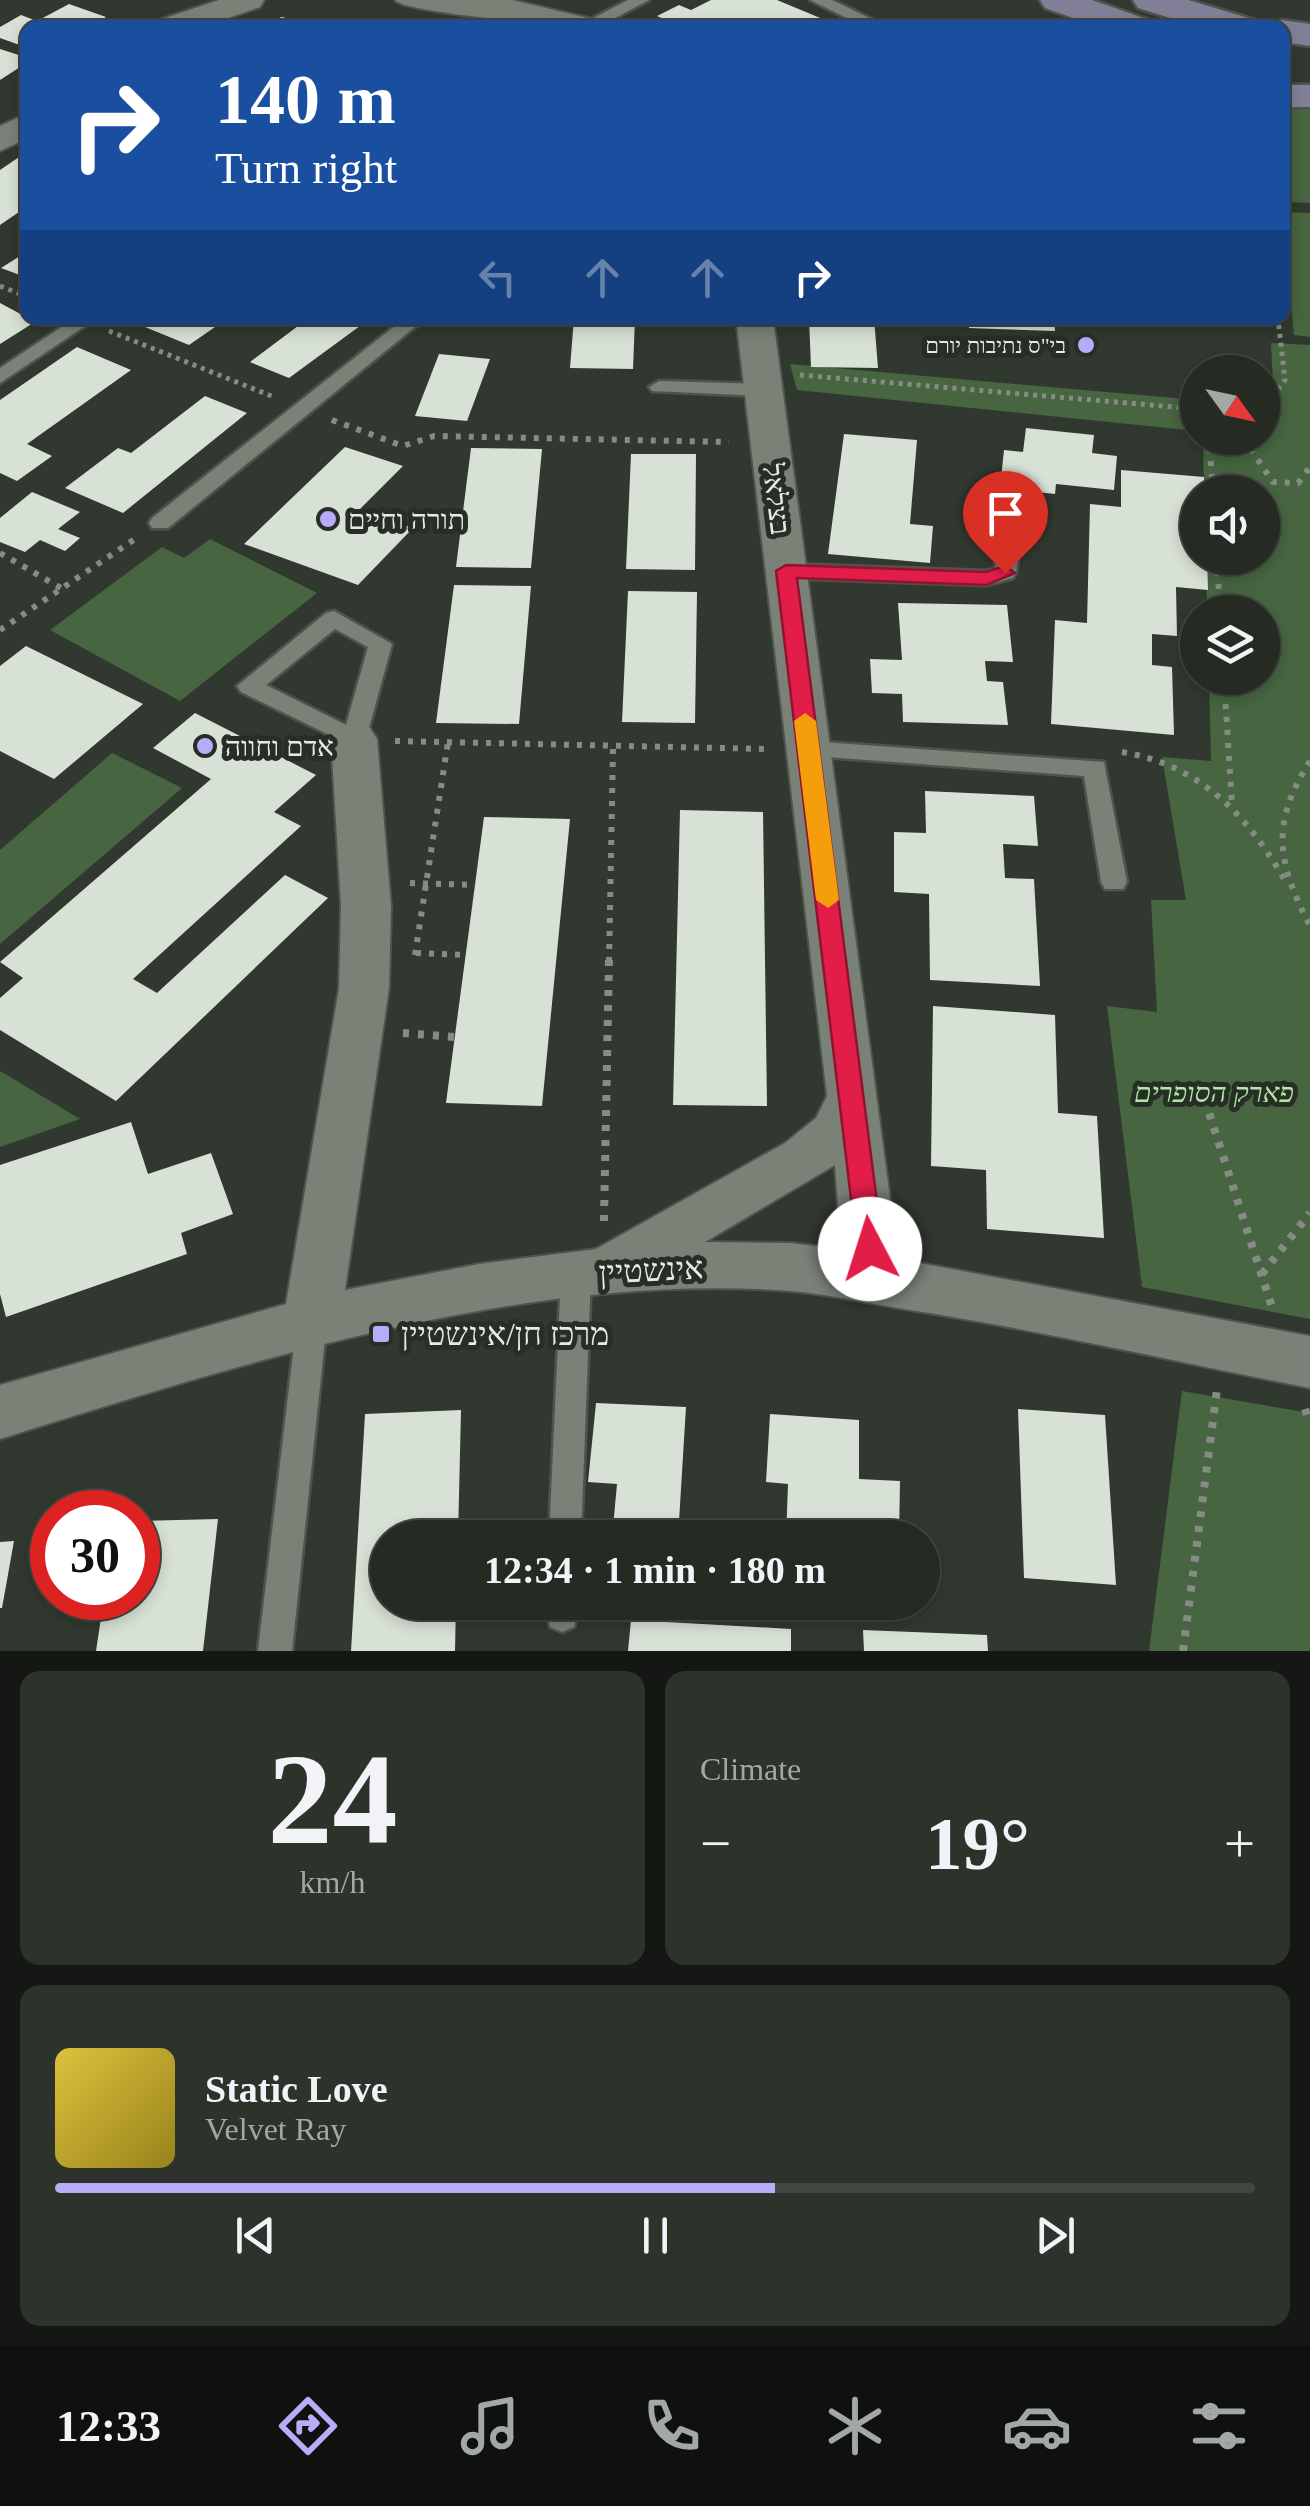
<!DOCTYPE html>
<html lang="en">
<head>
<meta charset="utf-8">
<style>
  :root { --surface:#252a23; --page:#2d322b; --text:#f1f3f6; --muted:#a3a7a6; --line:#424641; --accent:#b8abf7 }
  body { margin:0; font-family:"Times New Roman","Noto Sans Hebrew",serif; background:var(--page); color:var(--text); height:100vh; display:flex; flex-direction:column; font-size:38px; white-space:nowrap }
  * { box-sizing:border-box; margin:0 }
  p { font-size:32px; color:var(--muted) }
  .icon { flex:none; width:55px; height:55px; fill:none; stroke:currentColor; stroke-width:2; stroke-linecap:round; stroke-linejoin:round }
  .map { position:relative; height:1651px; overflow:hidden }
  .details { display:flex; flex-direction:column; gap:20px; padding:20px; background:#141713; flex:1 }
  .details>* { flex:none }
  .banner { position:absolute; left:20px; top:20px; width:1270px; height:305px; border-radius:20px; box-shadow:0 5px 15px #0003,0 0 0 2px var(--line); background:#1a4fa0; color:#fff; overflow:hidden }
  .needle { width:65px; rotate:123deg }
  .controls { position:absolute; left:1180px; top:355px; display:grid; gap:20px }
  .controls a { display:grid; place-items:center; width:100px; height:100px; border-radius:50%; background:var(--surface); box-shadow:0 5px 15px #0003,0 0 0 2px var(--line); font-size:50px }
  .speed { position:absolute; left:30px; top:1490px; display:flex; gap:20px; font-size:50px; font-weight:700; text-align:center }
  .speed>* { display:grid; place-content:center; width:130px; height:130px; border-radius:50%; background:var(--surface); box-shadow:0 5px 15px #0003,0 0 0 2px var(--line); line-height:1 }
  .speed .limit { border:15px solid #d22; background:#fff; color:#111 }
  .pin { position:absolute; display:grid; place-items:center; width:85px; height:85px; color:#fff; margin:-102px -42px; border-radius:50% 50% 50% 0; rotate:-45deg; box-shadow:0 0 10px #0007 }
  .pin .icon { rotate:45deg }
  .me { position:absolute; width:110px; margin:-55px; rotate:355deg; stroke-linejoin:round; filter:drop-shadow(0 0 8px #0008) }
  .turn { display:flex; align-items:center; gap:35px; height:210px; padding:0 30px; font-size:45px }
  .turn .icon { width:130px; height:130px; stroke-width:2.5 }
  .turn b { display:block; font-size:70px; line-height:85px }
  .lanes { display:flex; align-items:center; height:95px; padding:0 30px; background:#0003; justify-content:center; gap:50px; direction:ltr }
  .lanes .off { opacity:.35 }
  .big { font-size:75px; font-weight:600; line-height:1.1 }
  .details .tile { flex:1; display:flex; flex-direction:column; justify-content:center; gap:15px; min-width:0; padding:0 35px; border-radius:20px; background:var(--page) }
  .details .dial { align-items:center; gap:0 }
  .dial b { font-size:130px; line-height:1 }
  .song { display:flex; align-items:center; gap:30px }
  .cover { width:120px; height:120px; border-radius:15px; background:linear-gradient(135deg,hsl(50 70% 55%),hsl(50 70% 35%)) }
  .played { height:10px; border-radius:5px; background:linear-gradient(90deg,var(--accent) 60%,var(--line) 60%) }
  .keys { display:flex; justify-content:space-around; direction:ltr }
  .heat { display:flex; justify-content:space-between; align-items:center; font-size:55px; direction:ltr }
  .details .tiles { flex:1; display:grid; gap:20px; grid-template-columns:1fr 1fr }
  .tile:last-child { grid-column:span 2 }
  .trip { position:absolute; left:370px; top:1520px; width:570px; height:100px; border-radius:50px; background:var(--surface); box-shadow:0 5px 15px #0003,0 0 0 2px var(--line); font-weight:600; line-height:100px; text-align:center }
  .tabs { display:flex; height:160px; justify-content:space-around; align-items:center; background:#0f110e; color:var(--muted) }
  .tabs .icon { width:70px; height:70px }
  .tabs .selected { color:var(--accent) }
  .tabs b { font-size:45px; color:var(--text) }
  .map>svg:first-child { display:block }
  .green { fill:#466540 }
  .building { fill:#d8e1d6 }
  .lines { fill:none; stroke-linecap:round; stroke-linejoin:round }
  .lane-casing { stroke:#4e544d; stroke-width:5 }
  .street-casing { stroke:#4e544d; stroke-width:4 }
  .secondary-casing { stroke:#4e544d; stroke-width:5 }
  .path-far2 { stroke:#868c84; stroke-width:5; stroke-dasharray:4 5; stroke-linecap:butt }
  .path-far1 { stroke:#868c84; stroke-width:6; stroke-dasharray:5 8; stroke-linecap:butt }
  .path { stroke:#868c84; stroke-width:8; stroke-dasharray:6 9; stroke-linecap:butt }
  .lane { fill:#7a8278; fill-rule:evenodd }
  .street { fill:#7a8278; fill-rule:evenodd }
  .secondary { fill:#818098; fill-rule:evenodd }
  .route { fill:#e11d48; stroke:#92132f; stroke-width:2.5 }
  .slow { fill:#f59e0b }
  .poi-dot { fill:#b8abf7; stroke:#272e25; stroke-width:4 }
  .labels { text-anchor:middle; stroke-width:10; stroke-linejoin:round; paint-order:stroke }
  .far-poi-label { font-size:22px; fill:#e6ebe5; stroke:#272e25; text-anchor:end }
  .street-label { font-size:28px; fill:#e6ebe5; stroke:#272e25 }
  .poi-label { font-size:28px; fill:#e6ebe5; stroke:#272e25; text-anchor:start }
  .park-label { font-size:28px; font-style:italic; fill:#b0e6a6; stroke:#272e25 }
  .near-street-label { font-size:32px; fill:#e6ebe5; stroke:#272e25 }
  .near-poi-label { font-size:32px; fill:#e6ebe5; stroke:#272e25; text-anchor:start }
</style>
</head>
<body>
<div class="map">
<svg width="1310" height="1651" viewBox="0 0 1310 1651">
  <rect width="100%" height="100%" fill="#31382f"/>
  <g class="green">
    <path d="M 1282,93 L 1310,101 L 1310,203 L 1283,202 Z"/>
    <path d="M 1282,212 L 1310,213 L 1310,337 L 1294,335 Z"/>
    <path d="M 1271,343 L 1310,345 L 1310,1319 L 1142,1287 L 1107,1006 L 1157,1012 L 1151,900 L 1186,900 L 1162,757 L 1211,761 L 1209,678 L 1262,678 L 1262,612 L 1207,612 L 1206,558 L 1262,558 L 1262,492 L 1204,492 L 1203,438 L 1262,438 L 1263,395 L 1273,384 Z"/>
    <path d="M 790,364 L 1197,400 L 1197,431 L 797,390 Z"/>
    <path d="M 210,539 L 317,593 L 180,701 L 50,630 L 162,547 L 184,558 Z"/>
    <path d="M 112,753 L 182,788 L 0,944 L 0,850 Z"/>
    <path d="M 0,1071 L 80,1119 L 0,1147 Z"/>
    <path d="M 1182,1391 L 1310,1413 L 1310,1651 L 1149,1651 Z"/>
  </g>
  <g class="building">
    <path d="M 711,0 L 777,0 L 825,20 L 811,28 L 683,28 L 657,16 L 679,5 L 691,10 Z"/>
    <path d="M 69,4 L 106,17 L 88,28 L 28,28 L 28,48 L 0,38 L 0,27 L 21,15 L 37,21 Z"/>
    <path d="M 281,17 L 307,22 L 301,28 L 269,28 Z"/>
    <path d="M 0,49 L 28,58 L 28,62 L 0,80 Z"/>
    <path d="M 28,151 L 28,212 L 22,210 L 0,225 L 0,170 Z"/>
    <path d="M 28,251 L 28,278 L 1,268 Z"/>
    <path d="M 0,303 L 28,318 L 38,320 L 0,344 Z"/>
    <path d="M 123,318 L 228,318 L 189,345 Z"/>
    <path d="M 277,318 L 351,318 L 364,323 L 289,378 L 250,362 L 298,326 Z"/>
    <path d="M 574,318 L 635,318 L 633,369 L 570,368 Z"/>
    <path d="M 809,318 L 874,318 L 878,368 L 811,367 Z"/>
    <path d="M 969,318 L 1054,318 L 1055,331 L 969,328 Z"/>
    <path d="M 77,347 L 131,370 L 27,444 L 52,456 L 17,481 L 0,473 L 0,400 Z"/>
    <path d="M 439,354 L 490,359 L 467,421 L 415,416 Z"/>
    <path d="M 205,396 L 247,413 L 123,513 L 65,488 L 118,448 L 131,453 Z"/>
    <path d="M 1026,428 L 1094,435 L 1092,453 L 1117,456 L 1114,490 L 1056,484 L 1055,494 L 1000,488 L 1004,450 L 1023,452 Z"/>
    <path d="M 844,434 L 917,440 L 910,524 L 933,526 L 930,563 L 828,554 Z"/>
    <path d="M 345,447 L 403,466 L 359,510 L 413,528 L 358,585 L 244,544 Z"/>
    <path d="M 471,448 L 542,449 L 531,568 L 456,567 Z"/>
    <path d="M 631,454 L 696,454 L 695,570 L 626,569 Z"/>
    <path d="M 1121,470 L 1204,477 L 1204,492 L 1198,492 L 1198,558 L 1207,558 L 1208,590 L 1176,587 L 1177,636 L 1152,634 L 1152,665 L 1172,667 L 1174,735 L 1051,724 L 1055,620 L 1087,623 L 1090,504 L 1121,507 Z"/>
    <path d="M 32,492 L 80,512 L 58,529 L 80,538 L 65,551 L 40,540 L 25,552 L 0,542 L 0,518 Z"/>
    <path d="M 454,585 L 531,586 L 519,724 L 436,723 Z"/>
    <path d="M 628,591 L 697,592 L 695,723 L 622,722 Z"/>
    <path d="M 898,603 L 1007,605 L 1013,662 L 985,661 L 987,681 L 1003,682 L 1008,725 L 903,722 L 902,694 L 872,693 L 870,659 L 902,660 Z"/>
    <path d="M 26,646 L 143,704 L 54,779 L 0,751 L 0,666 Z"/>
    <path d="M 195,713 L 316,775 L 274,812 L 301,826 L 133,979 L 157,993 L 285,875 L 328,898 L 116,1101 L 0,1030 L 0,998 L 23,978 L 0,962 L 211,779 L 153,748 Z"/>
    <path d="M 925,791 L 1034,796 L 1038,846 L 1003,844 L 1005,878 L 1034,879 L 1040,986 L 930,980 L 929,894 L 894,892 L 894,832 L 926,833 Z"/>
    <path d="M 680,810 L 763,812 L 767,1106 L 673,1105 Z"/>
    <path d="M 484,817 L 570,819 L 542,1106 L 446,1103 Z"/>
    <path d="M 933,1006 L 1055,1015 L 1058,1113 L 1097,1116 L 1104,1238 L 987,1229 L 986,1170 L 931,1166 Z"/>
    <path d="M 131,1122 L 148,1174 L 211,1153 L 233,1214 L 181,1233 L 187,1254 L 6,1317 L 0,1294 L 0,1165 Z"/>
    <path d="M 596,1403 L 686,1407 L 678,1538 L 612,1538 L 617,1484 L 588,1482 Z"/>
    <path d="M 1018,1409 L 1105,1415 L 1116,1585 L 1024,1578 Z"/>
    <path d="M 461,1410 L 458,1538 L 388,1538 L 388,1602 L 456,1602 L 455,1651 L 351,1651 L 365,1414 Z"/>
    <path d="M 770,1414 L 859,1420 L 859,1479 L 900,1481 L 899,1538 L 786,1538 L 788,1484 L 766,1482 Z"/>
    <path d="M 218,1519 L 203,1651 L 96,1651 L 104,1598 L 138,1598 L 138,1521 Z"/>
    <path d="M 14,1541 L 2,1608 L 0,1608 L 0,1542 Z"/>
    <path d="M 631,1620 L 791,1629 L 791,1651 L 628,1651 Z"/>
    <path d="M 863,1630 L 987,1635 L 988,1651 L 864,1651 Z"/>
  </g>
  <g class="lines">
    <defs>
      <g id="lane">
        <path d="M 628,0 L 649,0 L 596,28 L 578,26 Z"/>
        <path d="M 810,0 L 832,0 L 890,28 L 867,28 Z"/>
        <path d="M 75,318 L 97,318 L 0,383 L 0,368 Z"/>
        <path d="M 405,318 L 426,318 L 168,528 L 152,528 L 149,523 L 152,518 Z"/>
        <path d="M 659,381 L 763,384 L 773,390 L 763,396 L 652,391 L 649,387 Z"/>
        <path d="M 1012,517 L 1023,524 L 1016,573 L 1013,578 L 986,585 L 786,578 L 775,571 L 786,564 L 986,571 L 995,569 L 1001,524 Z"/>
        <path d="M 334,611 L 392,644 L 366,739 L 354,747 L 241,692 L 237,686 L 326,613 ZM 335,629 L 368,647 L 346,725 L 266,685 Z"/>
        <path d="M 808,741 L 1104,762 L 1127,882 L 1123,889 L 1105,889 L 1101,882 L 1084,776 L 799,755 L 796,749 L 799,743 Z"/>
        <path d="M 576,1262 L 587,1266 L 591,1275 L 581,1538 L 549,1538 L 561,1275 L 565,1266 Z"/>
        <path d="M 312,1307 L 323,1311 L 327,1320 L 292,1651 L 258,1651 L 297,1320 L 301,1311 Z"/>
        <path d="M 546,1602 L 580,1602 L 574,1627 L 562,1632 L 550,1627 Z"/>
      </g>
      <g id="street">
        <path d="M 219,0 L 264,0 L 260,7 L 199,28 L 152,28 L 156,21 Z"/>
        <path d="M 395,0 L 512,0 L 601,21 L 605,28 C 578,28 404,13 395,0 Z"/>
        <path d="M 28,113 L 28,138 L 0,151 L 0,126 Z"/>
        <path d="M 736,318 L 773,318 L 898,1259 L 1310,1336 L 1310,1388 C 1177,1362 1044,1331 910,1310 C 870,1304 830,1294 790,1291 C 530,1271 246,1362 0,1439 L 0,1385 L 286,1304 L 339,988 L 341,906 L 331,739 L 338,728 L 354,723 L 370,728 L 377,739 L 391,906 L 389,988 L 345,1290 L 479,1264 L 596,1249 L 785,1143 L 816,1118 L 827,1096 ZM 835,1165 L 841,1249 L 790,1243 L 705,1242 Z"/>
      </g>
      <g id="secondary">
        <path d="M 1040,0 L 1092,0 L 1149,20 L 1154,28 L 1101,28 L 1045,8 Z"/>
        <path d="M 1133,0 L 1188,0 L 1255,20 L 1260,28 L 1203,28 L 1138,8 Z"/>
        <path d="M 1282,20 L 1310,24 L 1310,46 L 1282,42 L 1282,28 L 1266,28 Z"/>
        <rect x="1282" y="85" width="28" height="22"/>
      </g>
    </defs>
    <use href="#lane" class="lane-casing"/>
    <use href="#street" class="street-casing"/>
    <use href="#secondary" class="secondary-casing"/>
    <g class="path-far2">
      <path d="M 0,286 L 28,297"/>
      <path d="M 109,331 L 274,397"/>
      <path d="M 800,375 L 1198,409"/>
      <path d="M 1262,411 L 1285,380 L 1278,318"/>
      <path d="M 332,420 L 339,423"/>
    </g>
    <g class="path-far1">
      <path d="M 332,420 L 403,446 L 434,436 L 729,442"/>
      <path d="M 1243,438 L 1273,482 L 1298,483 L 1310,467"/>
      <path d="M 1213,492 L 1210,451 L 1218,438"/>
      <path d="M 0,553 L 61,588"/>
      <path d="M 1217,558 L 1220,612"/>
      <path d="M 0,630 L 138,537"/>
      <path d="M 1224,678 L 1232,805"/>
      <path d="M 395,741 L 767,749"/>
      <path d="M 1122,752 C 1201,765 1249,817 1287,884"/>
      <path d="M 1310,761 C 1270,824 1277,862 1310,926"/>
      <path d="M 410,883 L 475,885"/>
      <path d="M 416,953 L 466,955"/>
      <path d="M 415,955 L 448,742"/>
      <path d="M 609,962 L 613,748"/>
    </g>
    <g class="path">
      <path d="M 403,1033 L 455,1037"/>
      <path d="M 1200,1085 L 1272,1307"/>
      <path d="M 604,1221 L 609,959"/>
      <path d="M 1262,1274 L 1310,1213"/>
      <path d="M 1305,1409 L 1310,1423"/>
      <path d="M 1183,1651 L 1217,1389"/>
    </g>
    <use href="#lane" class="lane"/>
    <use href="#street" class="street"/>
    <use href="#secondary" class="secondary"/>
  </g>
  <path class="route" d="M 786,565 L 986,572 L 1005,566 L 1015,573 L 986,585 L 797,578 L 883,1249 L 880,1257 L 860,1257 L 857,1249 L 776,571 Z"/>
  <path class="slow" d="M 805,713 L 816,721 L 839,900 L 828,908 L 816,900 L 794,721 Z"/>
  <g class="poi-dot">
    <circle cx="1086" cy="345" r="10"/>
    <circle cx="328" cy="519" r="10"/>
    <circle cx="205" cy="746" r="10"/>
    <rect x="371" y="1324" width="20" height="20" rx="5"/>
  </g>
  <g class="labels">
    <g class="far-poi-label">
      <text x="1066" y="353">בי"ס נתיבות יורם</text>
    </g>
    <g class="street-label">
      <text transform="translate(777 499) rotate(83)" y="10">בצלאל</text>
    </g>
    <g class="poi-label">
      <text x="348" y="529">תורה וחיים</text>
      <text x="225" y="756">אדם וחווה</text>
    </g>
    <g class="park-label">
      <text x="1214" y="1102">פארק הסופרים</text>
    </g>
    <g class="near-street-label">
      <text transform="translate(651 1270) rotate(-3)" y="11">אינשטיין</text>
    </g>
    <g class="near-poi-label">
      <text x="401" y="1345">מרכז חן/אינשטיין</text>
    </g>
  </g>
</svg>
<div class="controls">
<a><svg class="needle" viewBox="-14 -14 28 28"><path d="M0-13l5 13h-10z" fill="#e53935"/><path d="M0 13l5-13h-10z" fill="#a3a7a6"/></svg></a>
<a><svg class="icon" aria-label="sound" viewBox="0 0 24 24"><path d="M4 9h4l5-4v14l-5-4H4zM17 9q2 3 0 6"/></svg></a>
<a><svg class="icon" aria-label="layers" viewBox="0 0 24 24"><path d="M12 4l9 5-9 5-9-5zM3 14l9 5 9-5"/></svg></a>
</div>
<div class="speed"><div class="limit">30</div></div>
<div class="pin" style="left:1005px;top:573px;background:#d93025"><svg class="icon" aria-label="arrive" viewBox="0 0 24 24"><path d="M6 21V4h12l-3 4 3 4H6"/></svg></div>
<svg class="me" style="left:870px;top:1249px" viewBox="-20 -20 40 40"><circle r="19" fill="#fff"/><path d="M0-13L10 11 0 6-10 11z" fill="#e11d48"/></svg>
<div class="trip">12:34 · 1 min · 180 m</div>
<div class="banner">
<div class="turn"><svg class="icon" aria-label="right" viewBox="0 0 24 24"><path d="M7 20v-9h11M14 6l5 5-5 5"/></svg><div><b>140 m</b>Turn right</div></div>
<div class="lanes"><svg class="icon off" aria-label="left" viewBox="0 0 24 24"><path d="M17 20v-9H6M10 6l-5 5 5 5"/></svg><svg class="icon off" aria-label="ahead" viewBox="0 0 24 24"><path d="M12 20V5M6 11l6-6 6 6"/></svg><svg class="icon off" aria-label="ahead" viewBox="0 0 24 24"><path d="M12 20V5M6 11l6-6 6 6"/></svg><svg class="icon" aria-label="right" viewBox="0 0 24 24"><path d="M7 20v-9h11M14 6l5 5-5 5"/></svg></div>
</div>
</div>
<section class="details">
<div class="tiles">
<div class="tile dial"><b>24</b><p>km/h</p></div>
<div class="tile"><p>Climate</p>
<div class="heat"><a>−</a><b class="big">19°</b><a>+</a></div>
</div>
<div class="tile">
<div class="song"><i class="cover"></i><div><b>Static Love</b><p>Velvet Ray</p></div></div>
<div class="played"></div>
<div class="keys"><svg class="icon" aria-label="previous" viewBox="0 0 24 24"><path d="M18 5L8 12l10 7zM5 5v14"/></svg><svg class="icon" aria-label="pause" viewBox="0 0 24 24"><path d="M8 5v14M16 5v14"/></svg><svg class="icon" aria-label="next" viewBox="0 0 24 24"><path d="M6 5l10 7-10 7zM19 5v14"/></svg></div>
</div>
</div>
</section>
<nav class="tabs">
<b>12:33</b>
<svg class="icon selected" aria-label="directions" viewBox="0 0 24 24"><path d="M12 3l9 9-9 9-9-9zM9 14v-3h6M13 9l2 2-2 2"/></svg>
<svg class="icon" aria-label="music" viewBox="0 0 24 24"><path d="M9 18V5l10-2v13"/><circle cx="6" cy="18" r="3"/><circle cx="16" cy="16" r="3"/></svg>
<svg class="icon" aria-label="phone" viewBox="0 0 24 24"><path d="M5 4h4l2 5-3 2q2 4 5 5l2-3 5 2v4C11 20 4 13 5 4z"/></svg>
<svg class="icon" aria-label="climate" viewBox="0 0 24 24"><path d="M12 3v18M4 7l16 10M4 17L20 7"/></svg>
<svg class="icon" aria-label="car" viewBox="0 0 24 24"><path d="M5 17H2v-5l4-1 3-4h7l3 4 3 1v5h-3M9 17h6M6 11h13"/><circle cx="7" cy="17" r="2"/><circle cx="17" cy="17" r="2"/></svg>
<svg class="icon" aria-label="filters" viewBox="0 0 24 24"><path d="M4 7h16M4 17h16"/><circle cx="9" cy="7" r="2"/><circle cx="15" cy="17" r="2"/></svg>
</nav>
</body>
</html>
